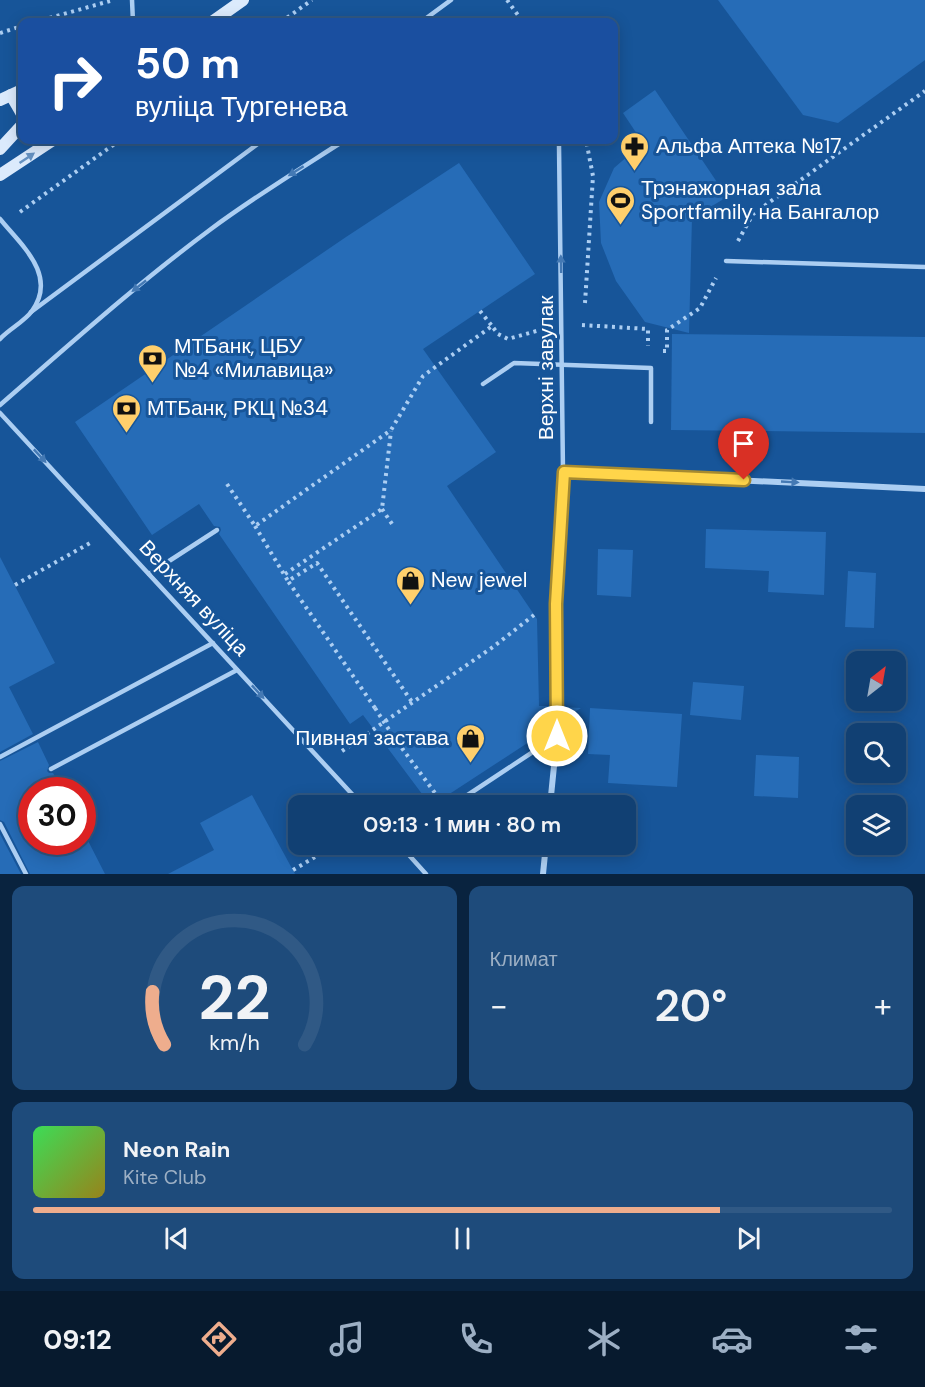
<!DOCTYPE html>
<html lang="ru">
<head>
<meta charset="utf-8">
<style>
  :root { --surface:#114073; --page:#1e4b7b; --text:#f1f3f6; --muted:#9cafc4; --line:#305985; --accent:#eead8d }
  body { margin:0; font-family:"DM Sans",sans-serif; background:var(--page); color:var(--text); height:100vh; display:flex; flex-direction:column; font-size:22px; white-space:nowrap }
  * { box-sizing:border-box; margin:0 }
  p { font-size:20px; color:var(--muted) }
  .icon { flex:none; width:33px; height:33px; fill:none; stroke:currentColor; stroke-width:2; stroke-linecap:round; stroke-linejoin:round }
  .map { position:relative; height:874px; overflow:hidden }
  .sheet { display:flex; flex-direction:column; gap:12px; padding:12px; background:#09233f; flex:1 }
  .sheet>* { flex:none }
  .banner { position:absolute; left:18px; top:18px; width:600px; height:126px; border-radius:12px; box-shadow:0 3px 15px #0003,0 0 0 2px var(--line); background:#1a4fa0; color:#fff; overflow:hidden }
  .needle { width:39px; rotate:31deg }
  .tools { position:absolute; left:846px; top:651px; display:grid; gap:12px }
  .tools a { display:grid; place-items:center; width:60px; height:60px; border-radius:12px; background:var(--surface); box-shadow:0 3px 15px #0003,0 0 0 2px var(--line); font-size:30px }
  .speed { position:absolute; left:18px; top:777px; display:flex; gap:12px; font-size:30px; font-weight:700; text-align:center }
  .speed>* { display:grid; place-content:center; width:78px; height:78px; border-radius:50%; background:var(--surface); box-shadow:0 3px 15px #0003,0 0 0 2px var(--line); line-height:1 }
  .speed .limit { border:9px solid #d22; background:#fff; color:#111 }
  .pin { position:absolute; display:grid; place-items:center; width:51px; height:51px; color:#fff; margin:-62px -26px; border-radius:50% 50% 50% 0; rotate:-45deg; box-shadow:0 0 6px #0007 }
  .pin .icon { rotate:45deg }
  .me { position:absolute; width:66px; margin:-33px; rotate:0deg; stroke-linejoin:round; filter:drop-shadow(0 0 4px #0008) }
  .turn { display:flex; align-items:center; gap:21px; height:126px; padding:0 18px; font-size:27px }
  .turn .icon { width:78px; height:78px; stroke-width:2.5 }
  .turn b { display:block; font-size:42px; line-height:51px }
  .big { font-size:45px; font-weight:600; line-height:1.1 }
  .sheet .tile { flex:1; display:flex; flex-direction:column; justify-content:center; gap:9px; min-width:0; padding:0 21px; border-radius:12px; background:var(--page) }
  .sheet .dial { align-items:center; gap:0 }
  .dial svg { height:156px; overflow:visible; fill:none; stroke:var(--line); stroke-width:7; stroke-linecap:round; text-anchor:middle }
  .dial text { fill:var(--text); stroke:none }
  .song { display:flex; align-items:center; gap:18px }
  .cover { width:72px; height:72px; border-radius:9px; background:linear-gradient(135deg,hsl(130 70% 55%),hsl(50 70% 35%)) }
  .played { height:6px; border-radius:3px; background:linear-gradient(90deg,var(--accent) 80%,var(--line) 80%) }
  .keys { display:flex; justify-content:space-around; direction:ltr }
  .heat { display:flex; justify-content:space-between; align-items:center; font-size:33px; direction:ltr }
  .sheet .tiles { flex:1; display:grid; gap:12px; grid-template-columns:1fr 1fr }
  .tile:last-child { grid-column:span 2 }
  .trip { position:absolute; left:288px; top:795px; width:348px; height:60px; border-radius:12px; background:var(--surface); box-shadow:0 3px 15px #0003,0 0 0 2px var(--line); font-weight:600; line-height:60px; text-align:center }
  .tabs { display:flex; height:96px; justify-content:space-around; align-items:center; background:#071a2e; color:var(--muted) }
  .tabs .icon { width:42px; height:42px }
  .tabs .selected { color:var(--accent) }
  .tabs b { font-size:27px; color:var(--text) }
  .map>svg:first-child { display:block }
  .building { fill:#266cb7 }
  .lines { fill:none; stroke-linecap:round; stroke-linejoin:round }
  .path { stroke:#accef2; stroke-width:4; stroke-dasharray:3 4.5; stroke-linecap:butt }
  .lane { stroke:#accef2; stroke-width:4.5 }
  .street { stroke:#accef2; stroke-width:6 }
  .secondary { stroke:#dbeafc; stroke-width:12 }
  .path-bridge { stroke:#accef2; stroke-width:4; stroke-dasharray:3 4.5; stroke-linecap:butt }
  .oneway { fill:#6591c1 }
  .oneway2 { fill:#4479b4 }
  .route-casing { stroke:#a68a30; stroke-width:15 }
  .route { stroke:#ffd54a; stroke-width:10 }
  .labels { text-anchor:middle; stroke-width:6; stroke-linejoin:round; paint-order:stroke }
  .poi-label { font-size:21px; fill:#fff; stroke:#175599; text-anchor:start }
  .street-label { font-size:21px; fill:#fff; stroke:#175599 }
</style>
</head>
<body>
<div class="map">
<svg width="925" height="874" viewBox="0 0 925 874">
  <rect width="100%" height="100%" fill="#175599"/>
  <g class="building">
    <path d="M 718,0 L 925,0 L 925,60 L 838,123 L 803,115 Z"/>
    <path d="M 655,90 L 727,197 L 692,218 L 689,333 L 645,322 L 616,281 L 601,243 L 599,202 L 614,168 L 643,143 L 623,113 Z"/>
    <path d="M 459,163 L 535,274 L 423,349 L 496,452 L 447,486 L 537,619 L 539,706 L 552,706 L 552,727 L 431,806 L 363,715 L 350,724 L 219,534 L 221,530 L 220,527 L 214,526 L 199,504 L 152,535 L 75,422 L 346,237 Z"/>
    <path d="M 672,334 L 925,337 L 925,433 L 671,430 Z"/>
    <path d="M 706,529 L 826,532 L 824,595 L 768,592 L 769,571 L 705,568 Z"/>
    <path d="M 598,549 L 633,550 L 631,597 L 597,595 Z"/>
    <path d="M 0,557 L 55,663 L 9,687 L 33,734 L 0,752 Z"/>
    <path d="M 848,571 L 876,573 L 874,628 L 845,627 Z"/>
    <path d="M 693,682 L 744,686 L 741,720 L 690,715 Z"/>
    <path d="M 562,707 L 581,708 L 562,720 Z"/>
    <path d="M 590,708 L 682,714 L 677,787 L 608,783 L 610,755 L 588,754 Z"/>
    <path d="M 38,742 L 49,765 L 47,771 L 49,773 L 53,773 L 63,790 L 32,790 L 32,842 L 82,842 L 82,829 L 105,874 L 30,874 L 4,822 L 0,820 L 0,761 Z"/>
    <path d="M 756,755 L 799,757 L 798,798 L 754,796 Z"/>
    <path d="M 252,795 L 295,874 L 168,874 L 214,850 L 200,823 Z"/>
    <path d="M 0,834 L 21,874 L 0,874 Z"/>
  </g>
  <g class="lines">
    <g class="path">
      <path d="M 507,0 L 523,22"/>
      <path d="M 35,22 L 110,1"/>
      <path d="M 281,22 L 312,0"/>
      <path d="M 0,33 L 22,26"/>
      <path d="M 20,212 L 120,140"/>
      <path d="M 738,241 L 753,214 L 925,91"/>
      <path d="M 585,303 L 593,176 L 586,140"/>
      <path d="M 480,311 L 492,326"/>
      <path d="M 582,325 L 648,329 L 648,346"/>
      <path d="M 663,351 L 667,351 L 667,330 L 700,308 L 716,278"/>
      <path d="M 227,484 L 255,526 L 391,430 L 423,376 L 492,326 L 498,334 L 508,339 L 540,330"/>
      <path d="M 382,509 L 392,524"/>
      <path d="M 255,526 L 288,581"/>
      <path d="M 285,574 L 382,509 L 391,431"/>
      <path d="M 15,585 L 90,543"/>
      <path d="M 375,708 L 288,581 L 317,563 L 412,702"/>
      <path d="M 393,736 L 435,793"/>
      <path d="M 342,751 L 493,647 L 534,615"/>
      <path d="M 293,870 L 337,844"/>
    </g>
    <g class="lane">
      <path d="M 132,0 L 133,22"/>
      <path d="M 421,22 L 451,0"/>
      <path d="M 556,140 L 559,145 L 563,472"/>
      <path d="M 0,219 C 21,245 58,275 32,311 C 24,322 9,329 0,339"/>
      <path d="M 726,261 L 925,267"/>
      <path d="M 31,312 L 263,140"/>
      <path d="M 483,384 L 514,363 L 651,368 L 651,422"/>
      <path d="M 0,405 C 69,345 138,283 211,229 C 254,197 300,169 345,140"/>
      <path d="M 0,413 L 363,806"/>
      <path d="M 149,574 L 217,530"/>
      <path d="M 0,757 L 213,643"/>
      <path d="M 51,769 L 237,670"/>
      <path d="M 451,806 L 557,736"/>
      <path d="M 0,824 L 26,874"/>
      <path d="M 399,844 L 426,874"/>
    </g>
    <g class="street">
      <path d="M 550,806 L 557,736 L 556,604 L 563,472 L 925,489"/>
      <path d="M 543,874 L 546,844"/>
    </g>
    <g class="secondary">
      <path d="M 212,22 L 243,0"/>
      <path d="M 11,95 L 22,114"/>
      <path d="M 0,100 L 22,90"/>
      <path d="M 0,149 L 22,125"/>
      <path d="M 0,175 L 53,140"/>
    </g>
    <path class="path-bridge" d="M 375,708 L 393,736"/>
  </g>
  <defs><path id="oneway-solid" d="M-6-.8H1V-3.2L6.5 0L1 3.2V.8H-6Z" transform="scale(1.5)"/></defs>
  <use class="oneway" href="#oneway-solid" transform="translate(27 158) rotate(-34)"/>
  <g class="oneway2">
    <use href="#oneway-solid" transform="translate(296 171) rotate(148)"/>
    <use href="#oneway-solid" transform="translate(561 264) rotate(-91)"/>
    <use href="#oneway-solid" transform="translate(139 286) rotate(142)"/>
    <use href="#oneway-solid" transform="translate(40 456) rotate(47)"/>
    <use href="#oneway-solid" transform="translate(790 482) rotate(3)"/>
    <use href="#oneway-solid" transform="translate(258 692) rotate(47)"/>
  </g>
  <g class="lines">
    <defs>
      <path id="route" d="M 557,736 L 556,604 L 564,472 L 744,480"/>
    </defs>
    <use href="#route" class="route-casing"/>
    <use href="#route" class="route"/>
  </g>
  <defs>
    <symbol id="pharmacy-pin" viewBox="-11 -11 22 30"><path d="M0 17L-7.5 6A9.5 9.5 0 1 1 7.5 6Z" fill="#ffcf6c" stroke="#175599"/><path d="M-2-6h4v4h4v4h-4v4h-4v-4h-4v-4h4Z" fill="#111"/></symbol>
    <symbol id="stadium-pin" viewBox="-11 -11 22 30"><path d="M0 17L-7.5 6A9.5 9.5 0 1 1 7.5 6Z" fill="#ffcf6c" stroke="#175599"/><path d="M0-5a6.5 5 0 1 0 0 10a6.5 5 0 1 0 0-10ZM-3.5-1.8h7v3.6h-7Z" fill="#111"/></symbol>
    <symbol id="bank-pin" viewBox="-11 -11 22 30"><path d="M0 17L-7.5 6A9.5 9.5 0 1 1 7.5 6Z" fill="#ffcf6c" stroke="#175599"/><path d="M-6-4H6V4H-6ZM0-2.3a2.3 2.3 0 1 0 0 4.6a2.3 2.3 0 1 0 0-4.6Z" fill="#111"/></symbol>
    <symbol id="shop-pin" viewBox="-11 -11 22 30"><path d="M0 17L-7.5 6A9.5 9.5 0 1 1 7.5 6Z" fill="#ffcf6c" stroke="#175599"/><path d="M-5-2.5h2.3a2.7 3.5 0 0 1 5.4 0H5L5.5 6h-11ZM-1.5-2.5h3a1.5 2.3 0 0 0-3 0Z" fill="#111"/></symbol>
  </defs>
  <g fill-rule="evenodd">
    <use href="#pharmacy-pin" x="618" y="130" width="33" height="45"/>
    <use href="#stadium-pin" x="604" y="184" width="33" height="45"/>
    <use href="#bank-pin" x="136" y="342" width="33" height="45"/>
    <use href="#bank-pin" x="110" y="392" width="33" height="45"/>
    <use href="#shop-pin" x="394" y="564" width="33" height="45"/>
    <use href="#shop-pin" x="454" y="722" width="33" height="45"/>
  </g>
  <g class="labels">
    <g class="poi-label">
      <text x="656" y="153">Альфа Аптека №17</text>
      <text x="641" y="195">Трэнажорная зала<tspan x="641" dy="24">Sportfamily на Бангалор</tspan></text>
      <text x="174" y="353">МТБанк, ЦБУ<tspan x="174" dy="24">№4 «Милавица»</tspan></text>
      <text x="147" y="415">МТБанк, РКЦ №34</text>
      <text x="431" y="587">New jewel</text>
      <text x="449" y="745" text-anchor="end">Пивная застава</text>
    </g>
    <g class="street-label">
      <text transform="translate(546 368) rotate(-90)" y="7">Верхні завулак</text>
      <text transform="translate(194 598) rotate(47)" y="7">Верхняя вуліца</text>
    </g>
  </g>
</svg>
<div class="tools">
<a><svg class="needle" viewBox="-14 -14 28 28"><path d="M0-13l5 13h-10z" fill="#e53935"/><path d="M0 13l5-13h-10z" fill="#9cafc4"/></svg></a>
<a><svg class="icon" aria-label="search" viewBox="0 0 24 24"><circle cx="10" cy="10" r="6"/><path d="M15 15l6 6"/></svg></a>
<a><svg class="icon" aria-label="layers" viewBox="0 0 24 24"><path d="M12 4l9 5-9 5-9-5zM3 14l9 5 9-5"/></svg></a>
</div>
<div class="speed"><div class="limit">30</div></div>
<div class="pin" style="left:744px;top:480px;background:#d93025"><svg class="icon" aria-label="arrive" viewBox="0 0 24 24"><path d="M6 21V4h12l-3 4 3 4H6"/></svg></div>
<svg class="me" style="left:557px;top:736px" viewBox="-20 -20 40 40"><circle r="17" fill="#ffd54a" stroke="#fff" stroke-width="3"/><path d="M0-11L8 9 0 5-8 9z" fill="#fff"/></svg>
<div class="trip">09:13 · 1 мин · 80 m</div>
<div class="banner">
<div class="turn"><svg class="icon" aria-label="right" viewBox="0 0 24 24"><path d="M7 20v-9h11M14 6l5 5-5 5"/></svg><div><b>50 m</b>вуліца Тургенева</div></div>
</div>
</div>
<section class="sheet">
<div class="tiles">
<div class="tile dial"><svg viewBox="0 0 100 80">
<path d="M14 69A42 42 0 1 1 86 69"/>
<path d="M14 69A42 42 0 0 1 8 42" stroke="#eead8d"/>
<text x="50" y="56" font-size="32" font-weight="700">22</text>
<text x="50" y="72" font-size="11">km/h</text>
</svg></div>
<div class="tile"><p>Климат</p>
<div class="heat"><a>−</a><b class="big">20°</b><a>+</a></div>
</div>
<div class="tile">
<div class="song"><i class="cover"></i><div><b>Neon Rain</b><p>Kite Club</p></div></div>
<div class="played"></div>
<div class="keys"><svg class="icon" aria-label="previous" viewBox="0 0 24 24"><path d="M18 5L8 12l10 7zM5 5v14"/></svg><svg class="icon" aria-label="pause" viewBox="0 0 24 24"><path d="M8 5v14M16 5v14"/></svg><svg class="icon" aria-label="next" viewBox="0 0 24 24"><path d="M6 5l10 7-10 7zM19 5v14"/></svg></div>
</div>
</div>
</section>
<nav class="tabs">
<b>09:12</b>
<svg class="icon selected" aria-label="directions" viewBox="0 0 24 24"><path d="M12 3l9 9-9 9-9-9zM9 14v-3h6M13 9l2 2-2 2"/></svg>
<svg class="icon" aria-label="music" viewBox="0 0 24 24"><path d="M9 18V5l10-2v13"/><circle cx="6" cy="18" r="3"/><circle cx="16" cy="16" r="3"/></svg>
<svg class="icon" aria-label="phone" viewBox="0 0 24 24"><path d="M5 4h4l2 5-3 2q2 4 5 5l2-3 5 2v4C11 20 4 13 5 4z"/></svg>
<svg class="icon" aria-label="climate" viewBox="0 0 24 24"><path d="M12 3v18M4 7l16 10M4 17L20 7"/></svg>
<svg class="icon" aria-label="car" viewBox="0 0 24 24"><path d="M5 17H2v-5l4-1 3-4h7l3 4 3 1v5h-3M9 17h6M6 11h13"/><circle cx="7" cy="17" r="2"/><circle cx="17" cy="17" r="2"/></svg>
<svg class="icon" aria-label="filters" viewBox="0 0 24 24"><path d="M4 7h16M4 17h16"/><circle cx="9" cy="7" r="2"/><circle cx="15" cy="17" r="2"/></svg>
</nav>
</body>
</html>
